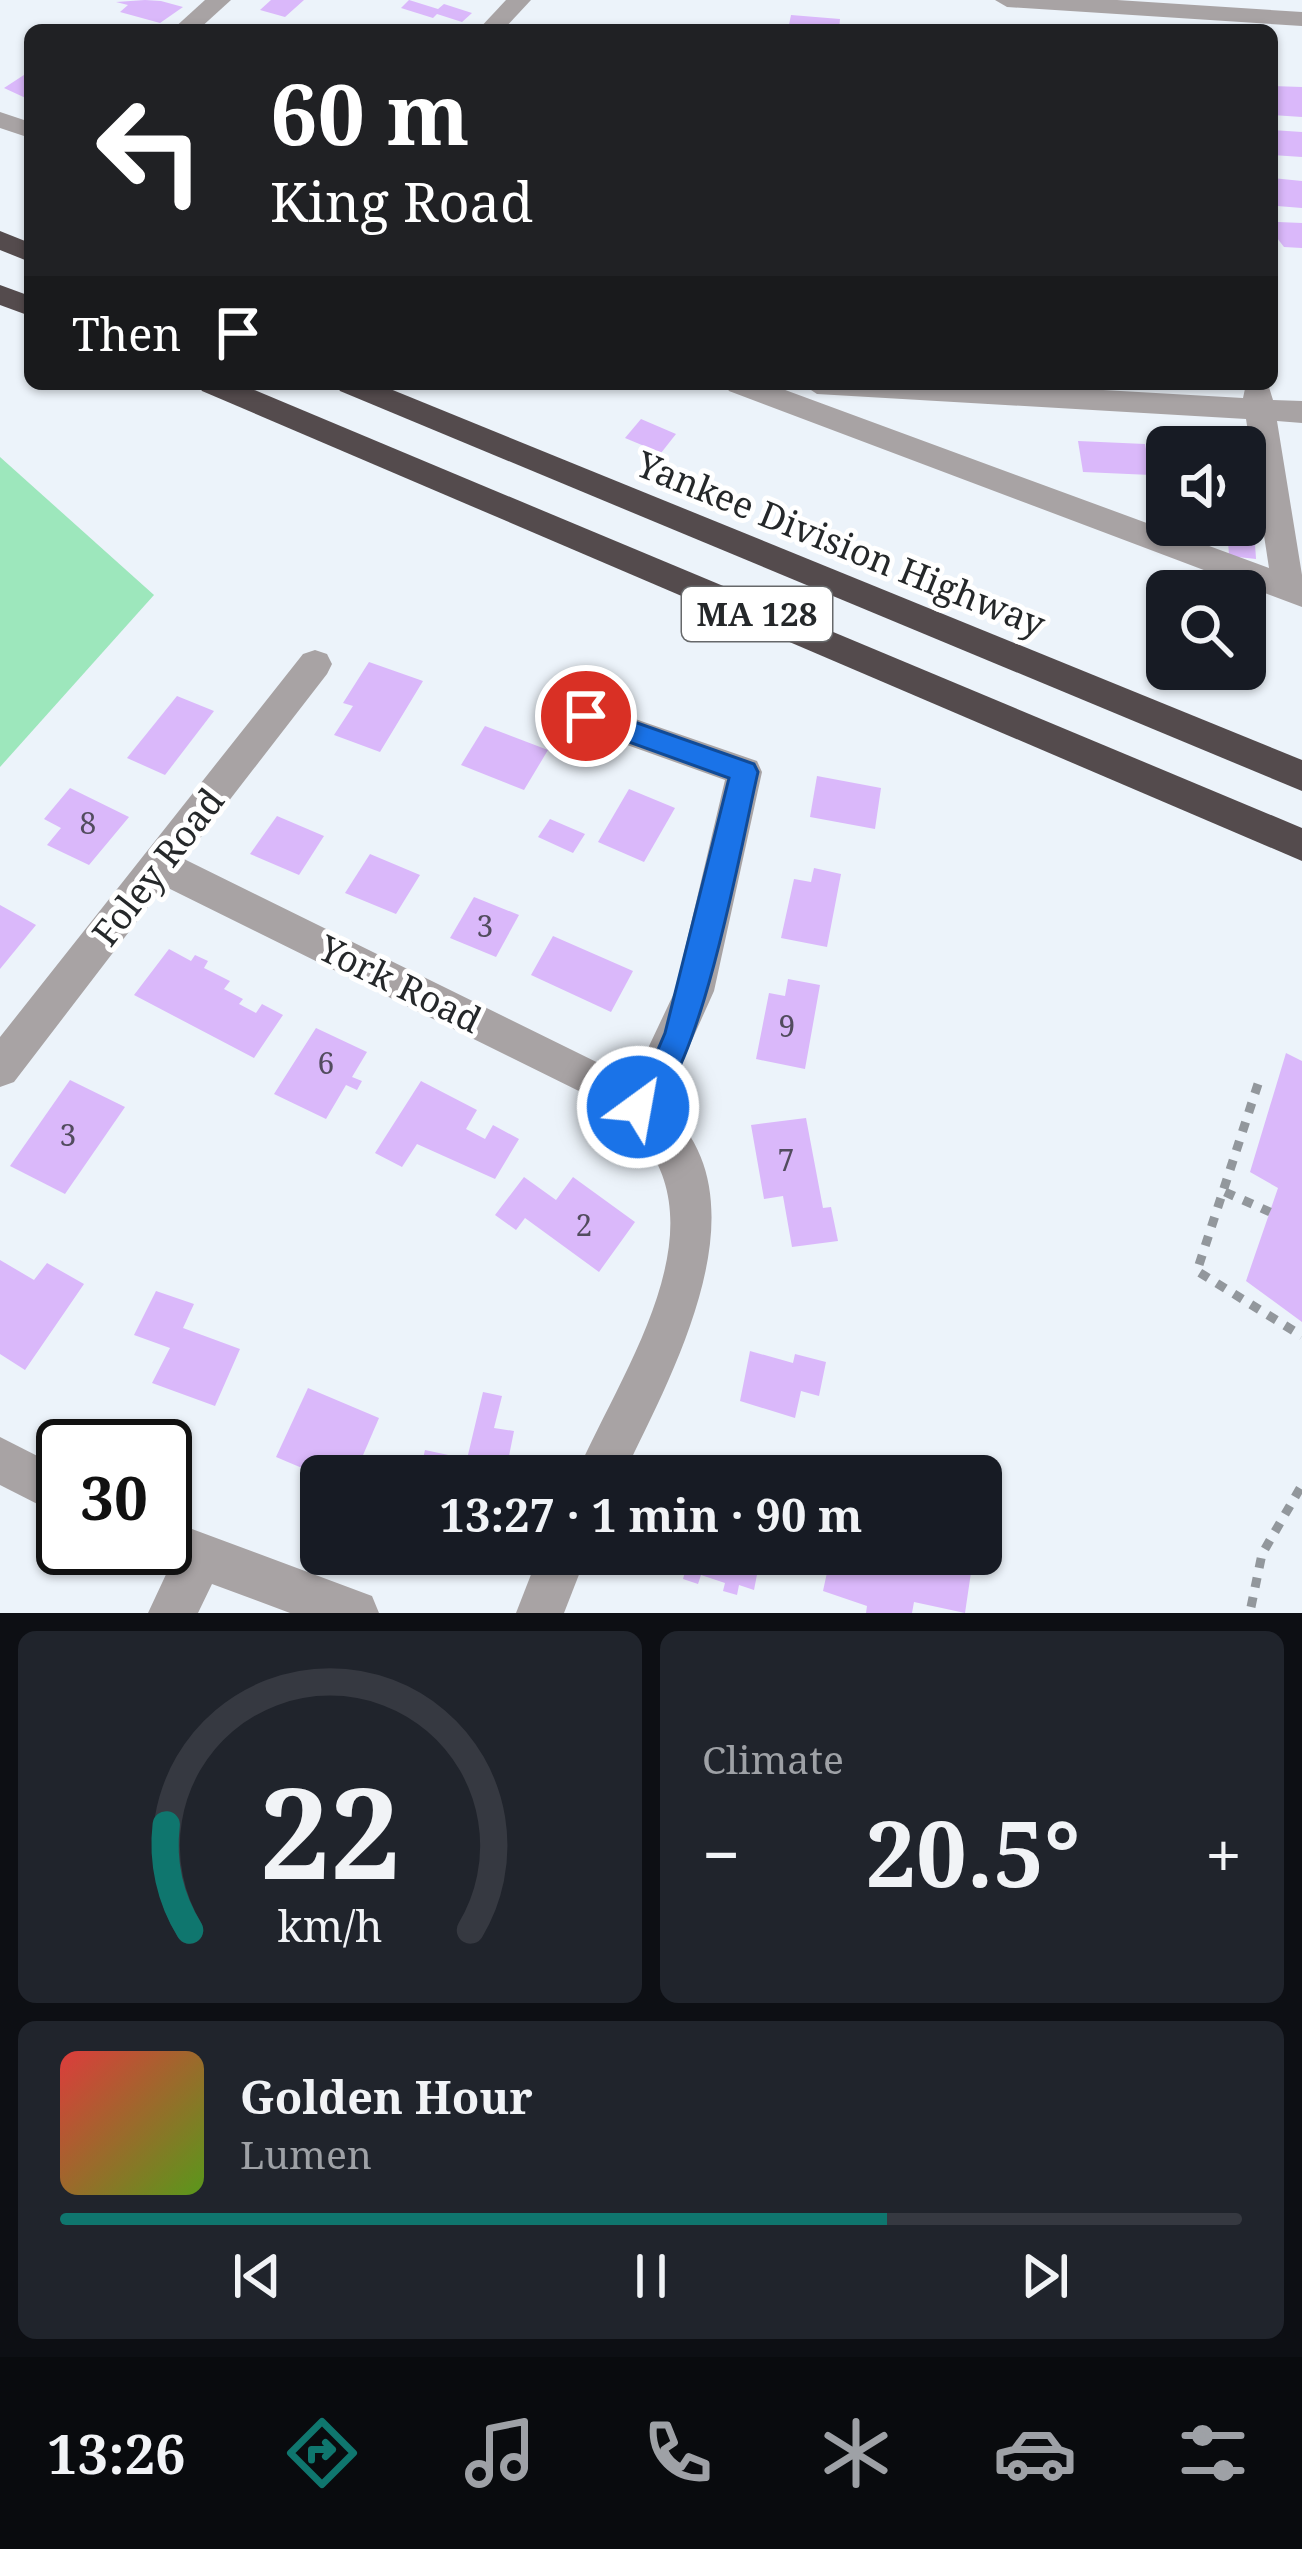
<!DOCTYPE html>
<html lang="en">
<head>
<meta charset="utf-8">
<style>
  :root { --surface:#171b24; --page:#20242c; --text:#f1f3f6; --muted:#9ea1a6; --line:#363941; --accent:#0f766e }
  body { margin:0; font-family:"Noto Serif",serif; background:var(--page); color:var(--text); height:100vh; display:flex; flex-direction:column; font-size:45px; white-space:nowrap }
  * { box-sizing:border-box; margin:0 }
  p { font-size:39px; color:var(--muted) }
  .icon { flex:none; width:66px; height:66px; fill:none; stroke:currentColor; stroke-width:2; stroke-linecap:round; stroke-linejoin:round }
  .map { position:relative; height:1613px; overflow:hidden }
  .drawer { display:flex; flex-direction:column; gap:18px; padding:18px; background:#0d0f14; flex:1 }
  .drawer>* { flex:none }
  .guide { position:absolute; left:24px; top:24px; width:1254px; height:366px; border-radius:18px; box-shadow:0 3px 9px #0004; background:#202124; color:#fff; overflow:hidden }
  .buttons { position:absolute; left:1146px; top:426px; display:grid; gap:24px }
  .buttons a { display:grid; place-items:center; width:120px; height:120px; border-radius:18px; background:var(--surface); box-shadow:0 3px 9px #0004; font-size:60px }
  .speed { position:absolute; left:36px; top:1419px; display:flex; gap:24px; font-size:60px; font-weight:700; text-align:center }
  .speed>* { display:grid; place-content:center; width:156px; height:156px; border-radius:50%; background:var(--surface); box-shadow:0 3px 9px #0004; line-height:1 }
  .speed .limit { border:6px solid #111; border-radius:18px; background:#fff; color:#111 }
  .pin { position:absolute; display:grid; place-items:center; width:102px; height:102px; color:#fff; margin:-51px; border:6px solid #fff; border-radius:50%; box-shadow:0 3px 12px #0007 }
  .me { position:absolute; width:132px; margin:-66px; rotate:32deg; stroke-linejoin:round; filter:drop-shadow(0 0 9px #0008) }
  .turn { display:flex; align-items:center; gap:42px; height:252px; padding:0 48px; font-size:54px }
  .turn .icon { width:156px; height:156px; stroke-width:2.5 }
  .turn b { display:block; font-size:84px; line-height:102px }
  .then { display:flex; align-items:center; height:114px; padding:0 48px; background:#0003; gap:24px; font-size:45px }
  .big { font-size:90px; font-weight:700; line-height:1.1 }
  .drawer .widget { flex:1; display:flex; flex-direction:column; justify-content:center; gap:18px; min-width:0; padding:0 42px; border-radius:18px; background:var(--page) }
  .drawer .dial { align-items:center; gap:0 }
  .dial svg { height:312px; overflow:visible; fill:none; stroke:var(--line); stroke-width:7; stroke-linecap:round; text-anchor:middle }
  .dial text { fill:var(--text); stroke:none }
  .song { display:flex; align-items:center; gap:36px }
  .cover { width:144px; height:144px; border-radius:18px; background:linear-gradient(135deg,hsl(0 70% 55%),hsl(90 70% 35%)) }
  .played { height:12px; border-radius:6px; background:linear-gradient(90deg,var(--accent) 70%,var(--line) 70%) }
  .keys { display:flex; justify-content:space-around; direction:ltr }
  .heat { display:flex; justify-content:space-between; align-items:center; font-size:66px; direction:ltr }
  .drawer .tiles { flex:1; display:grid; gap:18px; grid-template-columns:1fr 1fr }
  .widget:last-child { grid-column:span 2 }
  .trip { position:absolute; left:300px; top:1455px; width:702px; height:120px; border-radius:18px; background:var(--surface); box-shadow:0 3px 9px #0004; font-weight:700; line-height:120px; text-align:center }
  .dock { display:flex; height:192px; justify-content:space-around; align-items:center; background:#090b0e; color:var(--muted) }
  .dock .icon { width:84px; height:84px }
  .dock .active { color:var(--accent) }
  .dock b { font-size:54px; color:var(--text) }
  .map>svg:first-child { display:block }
  .green { fill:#9de7bc }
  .building { fill:#dab8fa }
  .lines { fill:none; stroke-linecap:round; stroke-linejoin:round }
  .path { stroke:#92979c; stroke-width:9; stroke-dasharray:10 10; stroke-linecap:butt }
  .minor { fill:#a8a3a4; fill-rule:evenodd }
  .highway { fill:#544b4d; fill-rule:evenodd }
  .route { fill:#1a73e8; stroke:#114b97; stroke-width:3 }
  .labels { text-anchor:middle; stroke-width:10; stroke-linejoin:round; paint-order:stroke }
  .number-label { font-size:30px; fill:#524c5e }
  .shield { fill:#fff; stroke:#66686a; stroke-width:3 }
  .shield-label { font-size:33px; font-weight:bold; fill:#25282a }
  .street-label { font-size:36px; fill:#25282a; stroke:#fff }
</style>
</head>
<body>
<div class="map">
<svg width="1302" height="1613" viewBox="0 0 1302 1613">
  <rect width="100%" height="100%" fill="#ecf3fa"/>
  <path class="green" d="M 0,457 L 154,595 L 0,767 Z"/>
  <g class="building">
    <path d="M 145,0 L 161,1 L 183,7 L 160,23 L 120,12 L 128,5 L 116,2 Z"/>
    <path d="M 271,0 L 304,0 L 285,17 L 260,10 Z"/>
    <path d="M 409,0 L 438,9 L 444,4 L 472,13 L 462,22 L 437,14 L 433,18 L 401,8 Z"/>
    <path d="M 791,15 L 840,19 L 839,30 L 788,30 Z"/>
    <path d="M 30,71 L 30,100 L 4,88 Z"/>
    <path d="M 1272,86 L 1302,87 L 1302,117 L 1272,115 Z"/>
    <path d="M 1272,130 L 1302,132 L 1302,157 L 1272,155 Z"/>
    <path d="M 1272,178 L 1302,181 L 1302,208 L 1277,206 Z"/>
    <path d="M 1278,222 L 1302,223 L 1302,248 L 1284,247 L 1277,238 Z"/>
    <path d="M 641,419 L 676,434 L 661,453 L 625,438 Z"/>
    <path d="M 1078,441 L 1145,444 L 1151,475 L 1083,472 Z"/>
    <path d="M 1228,541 L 1255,544 L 1256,559 L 1229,556 Z"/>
    <path d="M 369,662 L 423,681 L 380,752 L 334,735 L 353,706 L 343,703 Z"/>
    <path d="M 177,696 L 214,711 L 165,775 L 127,758 Z"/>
    <path d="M 485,726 L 548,750 L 524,790 L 461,765 Z"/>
    <path d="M 817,776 L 881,788 L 875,829 L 810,817 Z"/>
    <path d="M 70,788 L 129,817 L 89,865 L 47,845 L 61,828 L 44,819 Z"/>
    <path d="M 629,789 L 675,808 L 644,862 L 598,842 Z"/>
    <path d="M 277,816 L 324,836 L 299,875 L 250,854 Z"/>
    <path d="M 550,819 L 585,834 L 573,853 L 538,837 Z"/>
    <path d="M 370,854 L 420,875 L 396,914 L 345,893 Z"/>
    <path d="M 814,868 L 841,874 L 827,947 L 781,938 L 794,879 L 811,882 Z"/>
    <path d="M 474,897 L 519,915 L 496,957 L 450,938 Z"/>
    <path d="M 0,905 L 36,925 L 0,969 Z"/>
    <path d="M 553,936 L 633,971 L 611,1012 L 531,975 Z"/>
    <path d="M 169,949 L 191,961 L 195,955 L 208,961 L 204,968 L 230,981 L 224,989 L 243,999 L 239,1004 L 256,1013 L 262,1004 L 283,1015 L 254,1058 L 134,995 Z"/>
    <path d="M 788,979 L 820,985 L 805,1069 L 756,1059 L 769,993 L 785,996 Z"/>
    <path d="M 316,1028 L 367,1052 L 352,1077 L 362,1081 L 357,1090 L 346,1085 L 326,1119 L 274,1094 Z"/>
    <path d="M 1286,1053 L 1302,1061 L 1302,1322 L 1246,1281 L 1278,1188 L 1250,1172 Z"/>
    <path d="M 70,1080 L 125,1107 L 65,1194 L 10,1166 Z"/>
    <path d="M 421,1081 L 477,1110 L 466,1129 L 485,1139 L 493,1125 L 519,1139 L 495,1179 L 417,1144 L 402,1167 L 375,1153 Z"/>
    <path d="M 806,1118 L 823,1208 L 831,1207 L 838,1241 L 792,1247 L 783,1196 L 764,1199 L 751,1125 Z"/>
    <path d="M 524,1177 L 556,1200 L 573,1177 L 635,1222 L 599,1272 L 525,1218 L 516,1230 L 495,1215 Z"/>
    <path d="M 0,1260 L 34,1280 L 47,1263 L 84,1284 L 25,1370 L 0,1354 Z"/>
    <path d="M 156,1291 L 194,1304 L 183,1328 L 240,1349 L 215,1406 L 152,1383 L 170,1348 L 134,1335 Z"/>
    <path d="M 750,1351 L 793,1363 L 795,1354 L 826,1362 L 819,1396 L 801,1391 L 795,1418 L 740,1401 Z"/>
    <path d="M 308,1388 L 379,1418 L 354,1476 L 321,1476 L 276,1457 Z"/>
    <path d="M 483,1392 L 502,1396 L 494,1428 L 514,1431 L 505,1476 L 419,1476 L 425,1450 L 467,1459 Z"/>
    <path d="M 672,1554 L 761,1554 L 754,1590 L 739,1585 L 737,1595 L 723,1591 L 725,1583 L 701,1575 L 698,1584 L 683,1579 L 686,1568 L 670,1563 Z"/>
    <path d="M 831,1554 L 957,1554 L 973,1559 L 965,1613 L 914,1602 L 912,1613 L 866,1613 L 867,1606 L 823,1591 Z"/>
  </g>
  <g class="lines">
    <g class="path">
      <path d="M 1258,1084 L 1197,1271 L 1302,1336"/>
      <path d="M 1225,1192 L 1270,1212"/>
      <path d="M 1251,1607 L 1262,1554 L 1302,1485"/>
    </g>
    <g class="minor">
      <path d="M 205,0 L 231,0 L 198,30 L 172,30 Z"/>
      <path d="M 506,0 L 531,0 L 503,30 L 478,30 Z"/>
      <path d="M 995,0 L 1117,0 L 1302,12 L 1302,26 L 1007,7 Z"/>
      <path d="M 0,112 L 30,122 L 30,138 L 0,128 Z"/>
      <path d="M 724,384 L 769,384 L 1269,568 L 1246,419 L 817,394 L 802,384 L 998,384 L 1243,398 L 1246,384 L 1268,384 L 1273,400 L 1302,401 L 1302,423 L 1277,421 L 1302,575 L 1302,607 L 729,391 Z"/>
      <path d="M 315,650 L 327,654 L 332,664 L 327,674 L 184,859 L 633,1080 L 675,991 L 725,780 L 574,726 L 569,716 L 574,706 L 586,702 L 757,761 L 762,772 L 714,991 L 663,1105 C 772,1198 670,1377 623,1476 L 576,1476 C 614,1383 721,1237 642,1140 C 629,1124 608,1111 593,1098 L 164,886 L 14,1082 L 0,1087 L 0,1037 L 303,654 Z"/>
      <path d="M 0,1437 L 63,1469 L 63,1517 L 0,1485 Z"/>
      <path d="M 165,1519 L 372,1596 L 379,1613 L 290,1613 L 212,1584 L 198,1613 L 148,1613 L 169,1568 L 148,1560 L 143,1548 L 165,1548 Z"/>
      <path d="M 539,1554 L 587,1554 L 564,1613 L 516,1613 Z"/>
    </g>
    <g class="highway">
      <path d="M 0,231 L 30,243 L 30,262 L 0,250 Z"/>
      <path d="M 0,285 L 30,296 L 30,316 L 0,305 Z"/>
      <path d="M 197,384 L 240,384 L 1302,828 L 1302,861 L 202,391 Z"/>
      <path d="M 335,384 L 378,384 L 1302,760 L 1302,791 L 340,391 Z"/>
    </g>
  </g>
  <path class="route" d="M 586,705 L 754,764 L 758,772 C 742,839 698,1098 638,1122 L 627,1117 L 623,1107 L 650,1068 L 665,1033 L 729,778 L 576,723 L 576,708 Z"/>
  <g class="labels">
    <g class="number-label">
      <text x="88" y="834">8</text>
      <text x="485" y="937">3</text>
      <text x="787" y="1037">9</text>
      <text x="326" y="1074">6</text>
      <text x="68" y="1146">3</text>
      <text x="786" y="1171">7</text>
      <text x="584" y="1236">2</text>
    </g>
    <rect class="shield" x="682" y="587" width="150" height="54" rx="9"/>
    <g class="shield-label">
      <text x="757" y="626">MA 128</text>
    </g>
    <g class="street-label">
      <text transform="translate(841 544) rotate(22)" y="13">Yankee Division Highway</text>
      <text transform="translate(158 867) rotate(-52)" y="13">Foley Road</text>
      <text transform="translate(400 984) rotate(26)" y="13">York Road</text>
    </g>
  </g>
</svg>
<div class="buttons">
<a><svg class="icon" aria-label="sound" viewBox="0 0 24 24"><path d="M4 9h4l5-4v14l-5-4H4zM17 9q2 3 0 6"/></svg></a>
<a><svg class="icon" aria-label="search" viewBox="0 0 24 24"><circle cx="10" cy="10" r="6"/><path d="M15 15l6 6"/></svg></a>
</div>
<div class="speed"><div class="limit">30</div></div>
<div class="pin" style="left:586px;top:716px;background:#d93025"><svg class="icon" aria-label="arrive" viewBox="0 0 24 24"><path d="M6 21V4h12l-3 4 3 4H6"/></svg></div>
<svg class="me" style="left:638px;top:1107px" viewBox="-20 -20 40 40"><circle r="17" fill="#1a73e8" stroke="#fff" stroke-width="3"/><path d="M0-11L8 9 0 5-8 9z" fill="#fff"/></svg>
<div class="trip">13:27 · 1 min · 90 m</div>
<div class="guide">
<div class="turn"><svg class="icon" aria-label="left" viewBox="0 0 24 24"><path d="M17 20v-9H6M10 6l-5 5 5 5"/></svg><div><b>60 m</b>King Road</div></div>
<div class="then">Then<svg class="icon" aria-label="arrive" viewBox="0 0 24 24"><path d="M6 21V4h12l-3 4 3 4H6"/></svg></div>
</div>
</div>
<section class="drawer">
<div class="tiles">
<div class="widget dial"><svg viewBox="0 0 100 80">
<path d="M14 69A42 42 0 1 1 86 69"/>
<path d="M14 69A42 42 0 0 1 8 42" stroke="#0f766e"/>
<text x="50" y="56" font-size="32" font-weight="700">22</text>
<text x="50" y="72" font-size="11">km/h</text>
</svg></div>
<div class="widget"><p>Climate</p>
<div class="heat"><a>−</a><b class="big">20.5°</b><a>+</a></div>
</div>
<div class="widget">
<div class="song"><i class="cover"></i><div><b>Golden Hour</b><p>Lumen</p></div></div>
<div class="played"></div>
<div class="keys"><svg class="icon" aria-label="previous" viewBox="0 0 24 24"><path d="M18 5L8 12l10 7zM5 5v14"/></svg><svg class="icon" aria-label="pause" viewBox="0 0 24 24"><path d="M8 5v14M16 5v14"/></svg><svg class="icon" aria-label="next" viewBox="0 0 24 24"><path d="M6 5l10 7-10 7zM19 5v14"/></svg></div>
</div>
</div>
</section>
<nav class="dock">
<b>13:26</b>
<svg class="icon active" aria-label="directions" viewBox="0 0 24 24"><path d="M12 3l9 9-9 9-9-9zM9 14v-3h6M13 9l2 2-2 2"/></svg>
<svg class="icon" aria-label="music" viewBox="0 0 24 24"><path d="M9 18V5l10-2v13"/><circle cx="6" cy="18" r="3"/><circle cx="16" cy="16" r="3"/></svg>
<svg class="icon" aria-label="phone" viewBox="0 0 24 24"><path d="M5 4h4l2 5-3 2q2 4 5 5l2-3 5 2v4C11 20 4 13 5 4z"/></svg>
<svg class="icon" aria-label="climate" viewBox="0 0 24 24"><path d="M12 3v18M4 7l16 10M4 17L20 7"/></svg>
<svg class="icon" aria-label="car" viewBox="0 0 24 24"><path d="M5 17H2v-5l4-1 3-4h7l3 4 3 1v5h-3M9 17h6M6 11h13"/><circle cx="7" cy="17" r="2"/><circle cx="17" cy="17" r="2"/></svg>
<svg class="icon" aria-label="filters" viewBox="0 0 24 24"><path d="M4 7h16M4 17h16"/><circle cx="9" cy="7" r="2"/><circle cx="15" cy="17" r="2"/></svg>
</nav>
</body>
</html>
